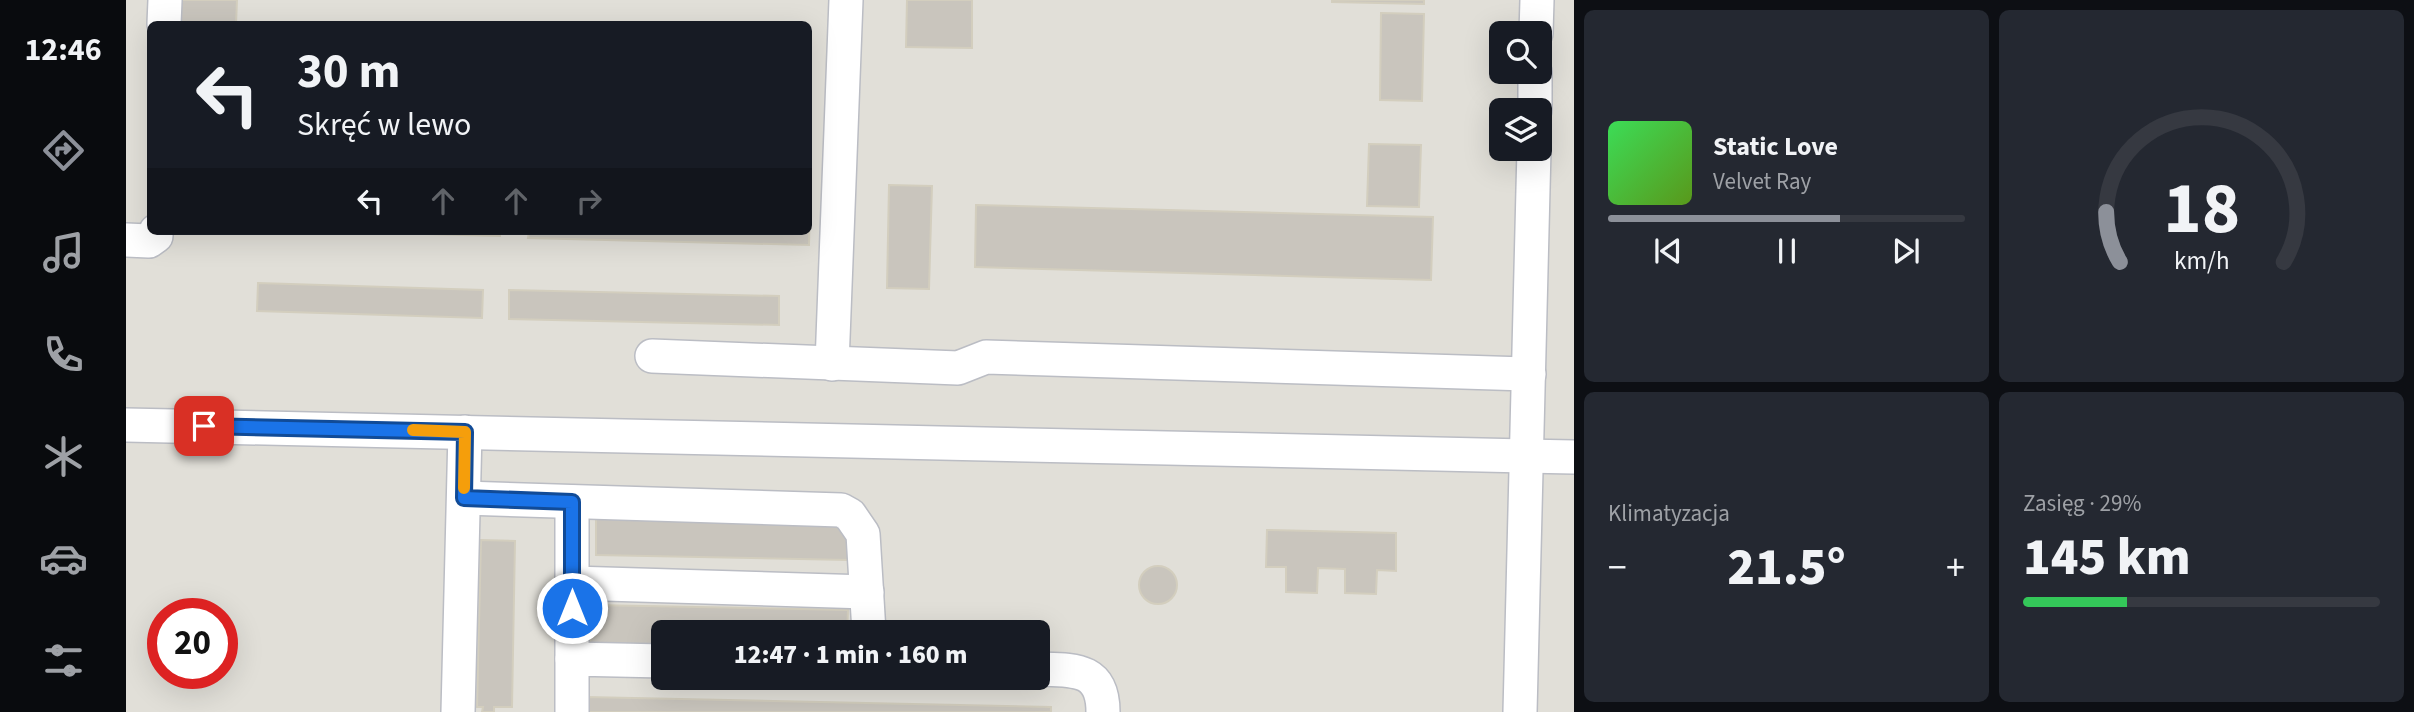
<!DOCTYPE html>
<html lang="pl">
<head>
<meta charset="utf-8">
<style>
  :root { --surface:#171b24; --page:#242831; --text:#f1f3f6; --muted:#9ea1a6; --line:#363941; --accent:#8c9099 }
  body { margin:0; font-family:"Source Sans 3",sans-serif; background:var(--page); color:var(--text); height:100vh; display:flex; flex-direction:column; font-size:26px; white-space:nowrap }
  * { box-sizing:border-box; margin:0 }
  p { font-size:23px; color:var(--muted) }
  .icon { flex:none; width:38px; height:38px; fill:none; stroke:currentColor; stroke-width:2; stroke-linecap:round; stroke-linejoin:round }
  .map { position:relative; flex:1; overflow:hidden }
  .sheet { display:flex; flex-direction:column; gap:10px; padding:10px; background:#0d0f14; width:840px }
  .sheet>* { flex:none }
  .top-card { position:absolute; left:21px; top:21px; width:665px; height:214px; border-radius:10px; box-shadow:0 7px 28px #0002; background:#171b24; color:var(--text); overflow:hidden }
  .tools { position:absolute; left:1363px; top:21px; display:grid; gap:14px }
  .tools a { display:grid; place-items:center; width:63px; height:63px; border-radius:10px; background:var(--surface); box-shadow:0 7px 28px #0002; font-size:35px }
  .speed { position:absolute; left:21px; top:598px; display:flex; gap:14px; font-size:35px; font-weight:700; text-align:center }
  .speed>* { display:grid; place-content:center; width:91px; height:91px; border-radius:50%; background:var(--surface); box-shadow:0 7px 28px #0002; line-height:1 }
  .speed .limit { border:10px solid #d22; background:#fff; color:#111 }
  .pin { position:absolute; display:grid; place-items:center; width:60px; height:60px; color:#fff; margin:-30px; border-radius:14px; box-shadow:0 4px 10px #0006 }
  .me { position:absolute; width:77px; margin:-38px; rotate:0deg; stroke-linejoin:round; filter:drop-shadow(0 0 5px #0008) }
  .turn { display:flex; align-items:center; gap:24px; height:147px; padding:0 35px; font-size:32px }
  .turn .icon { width:91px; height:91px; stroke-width:2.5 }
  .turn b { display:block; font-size:49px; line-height:60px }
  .lanes { display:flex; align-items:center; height:66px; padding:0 35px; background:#0003; justify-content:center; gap:35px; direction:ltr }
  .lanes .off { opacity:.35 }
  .big { font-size:52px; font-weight:800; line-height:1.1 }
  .sheet .widget { flex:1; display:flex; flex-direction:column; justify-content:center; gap:10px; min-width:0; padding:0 24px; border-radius:10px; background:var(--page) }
  .sheet .dial { align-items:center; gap:0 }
  .dial svg { height:182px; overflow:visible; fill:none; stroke:var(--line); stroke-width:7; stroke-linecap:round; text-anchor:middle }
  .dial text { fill:var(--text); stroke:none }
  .song { display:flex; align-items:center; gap:21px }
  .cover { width:84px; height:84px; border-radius:10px; background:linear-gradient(135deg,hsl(130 70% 55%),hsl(90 70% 35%)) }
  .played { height:7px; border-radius:4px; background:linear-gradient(90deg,var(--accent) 65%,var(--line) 65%) }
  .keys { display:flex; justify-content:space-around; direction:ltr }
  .heat { display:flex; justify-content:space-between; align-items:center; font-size:38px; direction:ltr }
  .charge { height:10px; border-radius:5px; background:linear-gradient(90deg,#34c759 29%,var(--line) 0) }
  .sheet .tiles { flex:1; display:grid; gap:10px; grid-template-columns:repeat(2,1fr) }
  .trip { position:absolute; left:525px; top:620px; width:399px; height:70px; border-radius:10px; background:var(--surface); box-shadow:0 7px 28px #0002; font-weight:800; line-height:70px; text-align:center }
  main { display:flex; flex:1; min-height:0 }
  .dock { display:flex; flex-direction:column; width:126px; justify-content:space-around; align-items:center; background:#090b0e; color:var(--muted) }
  .dock .icon { width:49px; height:49px }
  .dock .on { color:var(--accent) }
  .dock b { font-size:32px; color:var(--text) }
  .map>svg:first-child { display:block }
  .industrial { fill:#e1dfd8; fill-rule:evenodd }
  .building { fill:#c9c5bd; stroke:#d3cebe; stroke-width:2 }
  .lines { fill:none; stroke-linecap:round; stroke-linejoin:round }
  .minor-casing { stroke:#bbbdc4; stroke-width:36 }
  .minor { stroke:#fff; stroke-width:33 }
  .route-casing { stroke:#114b97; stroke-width:18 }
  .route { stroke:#1a73e8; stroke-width:12 }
  .slow { stroke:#f59e0b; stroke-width:12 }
</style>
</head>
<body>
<main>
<nav class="dock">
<b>12:46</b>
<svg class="icon on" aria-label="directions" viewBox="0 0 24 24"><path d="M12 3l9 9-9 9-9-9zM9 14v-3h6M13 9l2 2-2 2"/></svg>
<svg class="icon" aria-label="music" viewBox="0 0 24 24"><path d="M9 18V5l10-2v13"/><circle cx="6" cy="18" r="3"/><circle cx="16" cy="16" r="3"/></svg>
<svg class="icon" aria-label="phone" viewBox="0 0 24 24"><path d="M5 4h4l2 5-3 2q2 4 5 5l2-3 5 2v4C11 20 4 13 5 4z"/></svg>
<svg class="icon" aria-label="climate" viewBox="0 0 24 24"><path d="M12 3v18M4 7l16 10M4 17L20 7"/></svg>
<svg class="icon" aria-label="car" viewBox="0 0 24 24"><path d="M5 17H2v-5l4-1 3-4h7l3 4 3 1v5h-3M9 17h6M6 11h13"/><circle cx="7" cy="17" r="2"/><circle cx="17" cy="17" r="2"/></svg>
<svg class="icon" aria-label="filters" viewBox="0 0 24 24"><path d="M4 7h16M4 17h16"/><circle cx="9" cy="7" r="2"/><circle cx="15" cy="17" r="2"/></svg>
</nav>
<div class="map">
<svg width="1448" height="712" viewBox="0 0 1448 712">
  <rect width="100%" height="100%" fill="#eeece0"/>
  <path class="industrial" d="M 0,0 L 1448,0 L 1448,712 L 0,712 ZM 24,24 L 682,24 L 682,231 L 24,231 ZM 1376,33 L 1414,33 L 1414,72 L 1376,72 ZM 1376,110 L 1414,110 L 1414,149 L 1376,149 ZM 37,614 L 96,614 L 96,674 L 37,674 ZM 537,632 L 912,632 L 912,677 L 537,677 Z"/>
  <g class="building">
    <path d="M 47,0 L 111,0 L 110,24 L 47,24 Z"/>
    <path d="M 781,0 L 846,0 L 846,48 L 780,47 Z"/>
    <path d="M 1206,0 L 1298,0 L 1298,4 L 1206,2 Z"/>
    <path d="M 1255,13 L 1298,14 L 1296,101 L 1254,100 Z"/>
    <path d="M 1243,144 L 1295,145 L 1293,207 L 1241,206 Z"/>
    <path d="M 763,185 L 806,186 L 803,289 L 761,288 Z"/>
    <path d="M 682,200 L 684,200 L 683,245 L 402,238 L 403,231 L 682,231 Z"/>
    <path d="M 850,205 L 1307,217 L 1305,280 L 849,267 Z"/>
    <path d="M 184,231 L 374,231 L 374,236 Z"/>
    <path d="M 132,283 L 357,290 L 356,318 L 131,311 Z"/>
    <path d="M 383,290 L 653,296 L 653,325 L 383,319 Z"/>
    <path d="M 470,516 L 722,521 L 722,560 L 470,555 Z"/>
    <path d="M 1141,530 L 1270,533 L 1270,571 L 1251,570 L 1250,594 L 1219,593 L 1219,569 L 1192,568 L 1191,593 L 1160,592 L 1160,567 L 1140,567 Z"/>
    <path d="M 355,540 L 389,541 L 386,707 L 368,707 L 368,712 L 356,712 L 357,707 L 351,707 Z"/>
    <circle cx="1032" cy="585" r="19"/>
    <path d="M 465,605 L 722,610 L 721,632 L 537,632 L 537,646 L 464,645 Z"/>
    <path d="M 460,697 L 925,707 L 925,712 L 460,712 Z"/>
  </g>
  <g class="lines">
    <defs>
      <g id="minor">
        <path d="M 38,24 L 39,0"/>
        <path d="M 1410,33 L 1411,0"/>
        <path d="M 1409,110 L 1409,72"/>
        <path d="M 0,240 L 23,241 L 30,236 L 30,231"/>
        <path d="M 526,356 L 832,368 L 860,357 L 1403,374"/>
        <path d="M 706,364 L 720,0"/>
        <path d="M 0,425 L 1448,457"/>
        <path d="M 338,498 L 715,510 L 724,515 L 737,534 L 743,632"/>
        <path d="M 446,583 L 741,592"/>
        <path d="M 446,659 L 446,502"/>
        <path d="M 912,669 C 947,670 977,667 977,712"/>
        <path d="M 332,712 L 339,432"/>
        <path d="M 446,712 L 446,659 L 537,661"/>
        <path d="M 1394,712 L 1408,149"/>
      </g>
    </defs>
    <use href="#minor" class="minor-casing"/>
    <use href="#minor" class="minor"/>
  </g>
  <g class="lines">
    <defs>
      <path id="route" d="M 78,426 L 339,432 L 338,498 L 446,502 L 446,608"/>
    </defs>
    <use href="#route" class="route-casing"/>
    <use href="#route" class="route"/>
    <path class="slow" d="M 287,430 L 339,432 L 338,488"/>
  </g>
</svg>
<div class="tools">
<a><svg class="icon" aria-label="search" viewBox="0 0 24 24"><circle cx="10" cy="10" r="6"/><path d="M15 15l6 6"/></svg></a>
<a><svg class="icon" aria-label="layers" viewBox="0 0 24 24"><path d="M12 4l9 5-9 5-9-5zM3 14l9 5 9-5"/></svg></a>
</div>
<div class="speed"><div class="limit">20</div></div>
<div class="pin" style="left:78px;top:426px;background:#d93025"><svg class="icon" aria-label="arrive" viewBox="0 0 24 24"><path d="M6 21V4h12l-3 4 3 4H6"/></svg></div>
<svg class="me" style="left:446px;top:608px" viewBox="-20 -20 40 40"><circle r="17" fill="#1a73e8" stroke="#fff" stroke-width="3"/><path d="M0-11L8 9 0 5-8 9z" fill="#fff"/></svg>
<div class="trip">12:47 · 1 min · 160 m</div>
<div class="top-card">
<div class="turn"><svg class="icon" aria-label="left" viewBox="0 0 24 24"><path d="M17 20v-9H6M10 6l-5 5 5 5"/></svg><div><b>30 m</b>Skręć w lewo</div></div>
<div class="lanes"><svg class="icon" aria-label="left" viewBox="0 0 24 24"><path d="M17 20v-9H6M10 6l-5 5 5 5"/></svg><svg class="icon off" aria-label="ahead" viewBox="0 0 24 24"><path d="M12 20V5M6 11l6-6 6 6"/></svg><svg class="icon off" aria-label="ahead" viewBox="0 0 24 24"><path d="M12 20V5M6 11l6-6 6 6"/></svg><svg class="icon off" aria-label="right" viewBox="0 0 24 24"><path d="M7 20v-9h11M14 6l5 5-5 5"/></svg></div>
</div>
</div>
<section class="sheet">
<div class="tiles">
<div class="widget">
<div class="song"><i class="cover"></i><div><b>Static Love</b><p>Velvet Ray</p></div></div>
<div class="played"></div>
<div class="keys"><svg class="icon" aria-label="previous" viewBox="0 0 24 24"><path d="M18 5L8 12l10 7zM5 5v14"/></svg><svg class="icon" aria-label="pause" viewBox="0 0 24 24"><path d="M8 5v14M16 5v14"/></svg><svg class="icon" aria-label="next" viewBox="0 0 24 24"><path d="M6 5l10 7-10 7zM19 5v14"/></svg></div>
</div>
<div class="widget dial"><svg viewBox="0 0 100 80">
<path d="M14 69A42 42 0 1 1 86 69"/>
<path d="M14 69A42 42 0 0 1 8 47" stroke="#8c9099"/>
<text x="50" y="56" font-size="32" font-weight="700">18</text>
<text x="50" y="72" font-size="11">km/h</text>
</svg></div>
<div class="widget"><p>Klimatyzacja</p>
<div class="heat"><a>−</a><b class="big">21.5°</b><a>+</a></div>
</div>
<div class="widget"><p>Zasięg · 29%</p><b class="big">145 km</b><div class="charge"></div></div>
</div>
</section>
</main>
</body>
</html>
